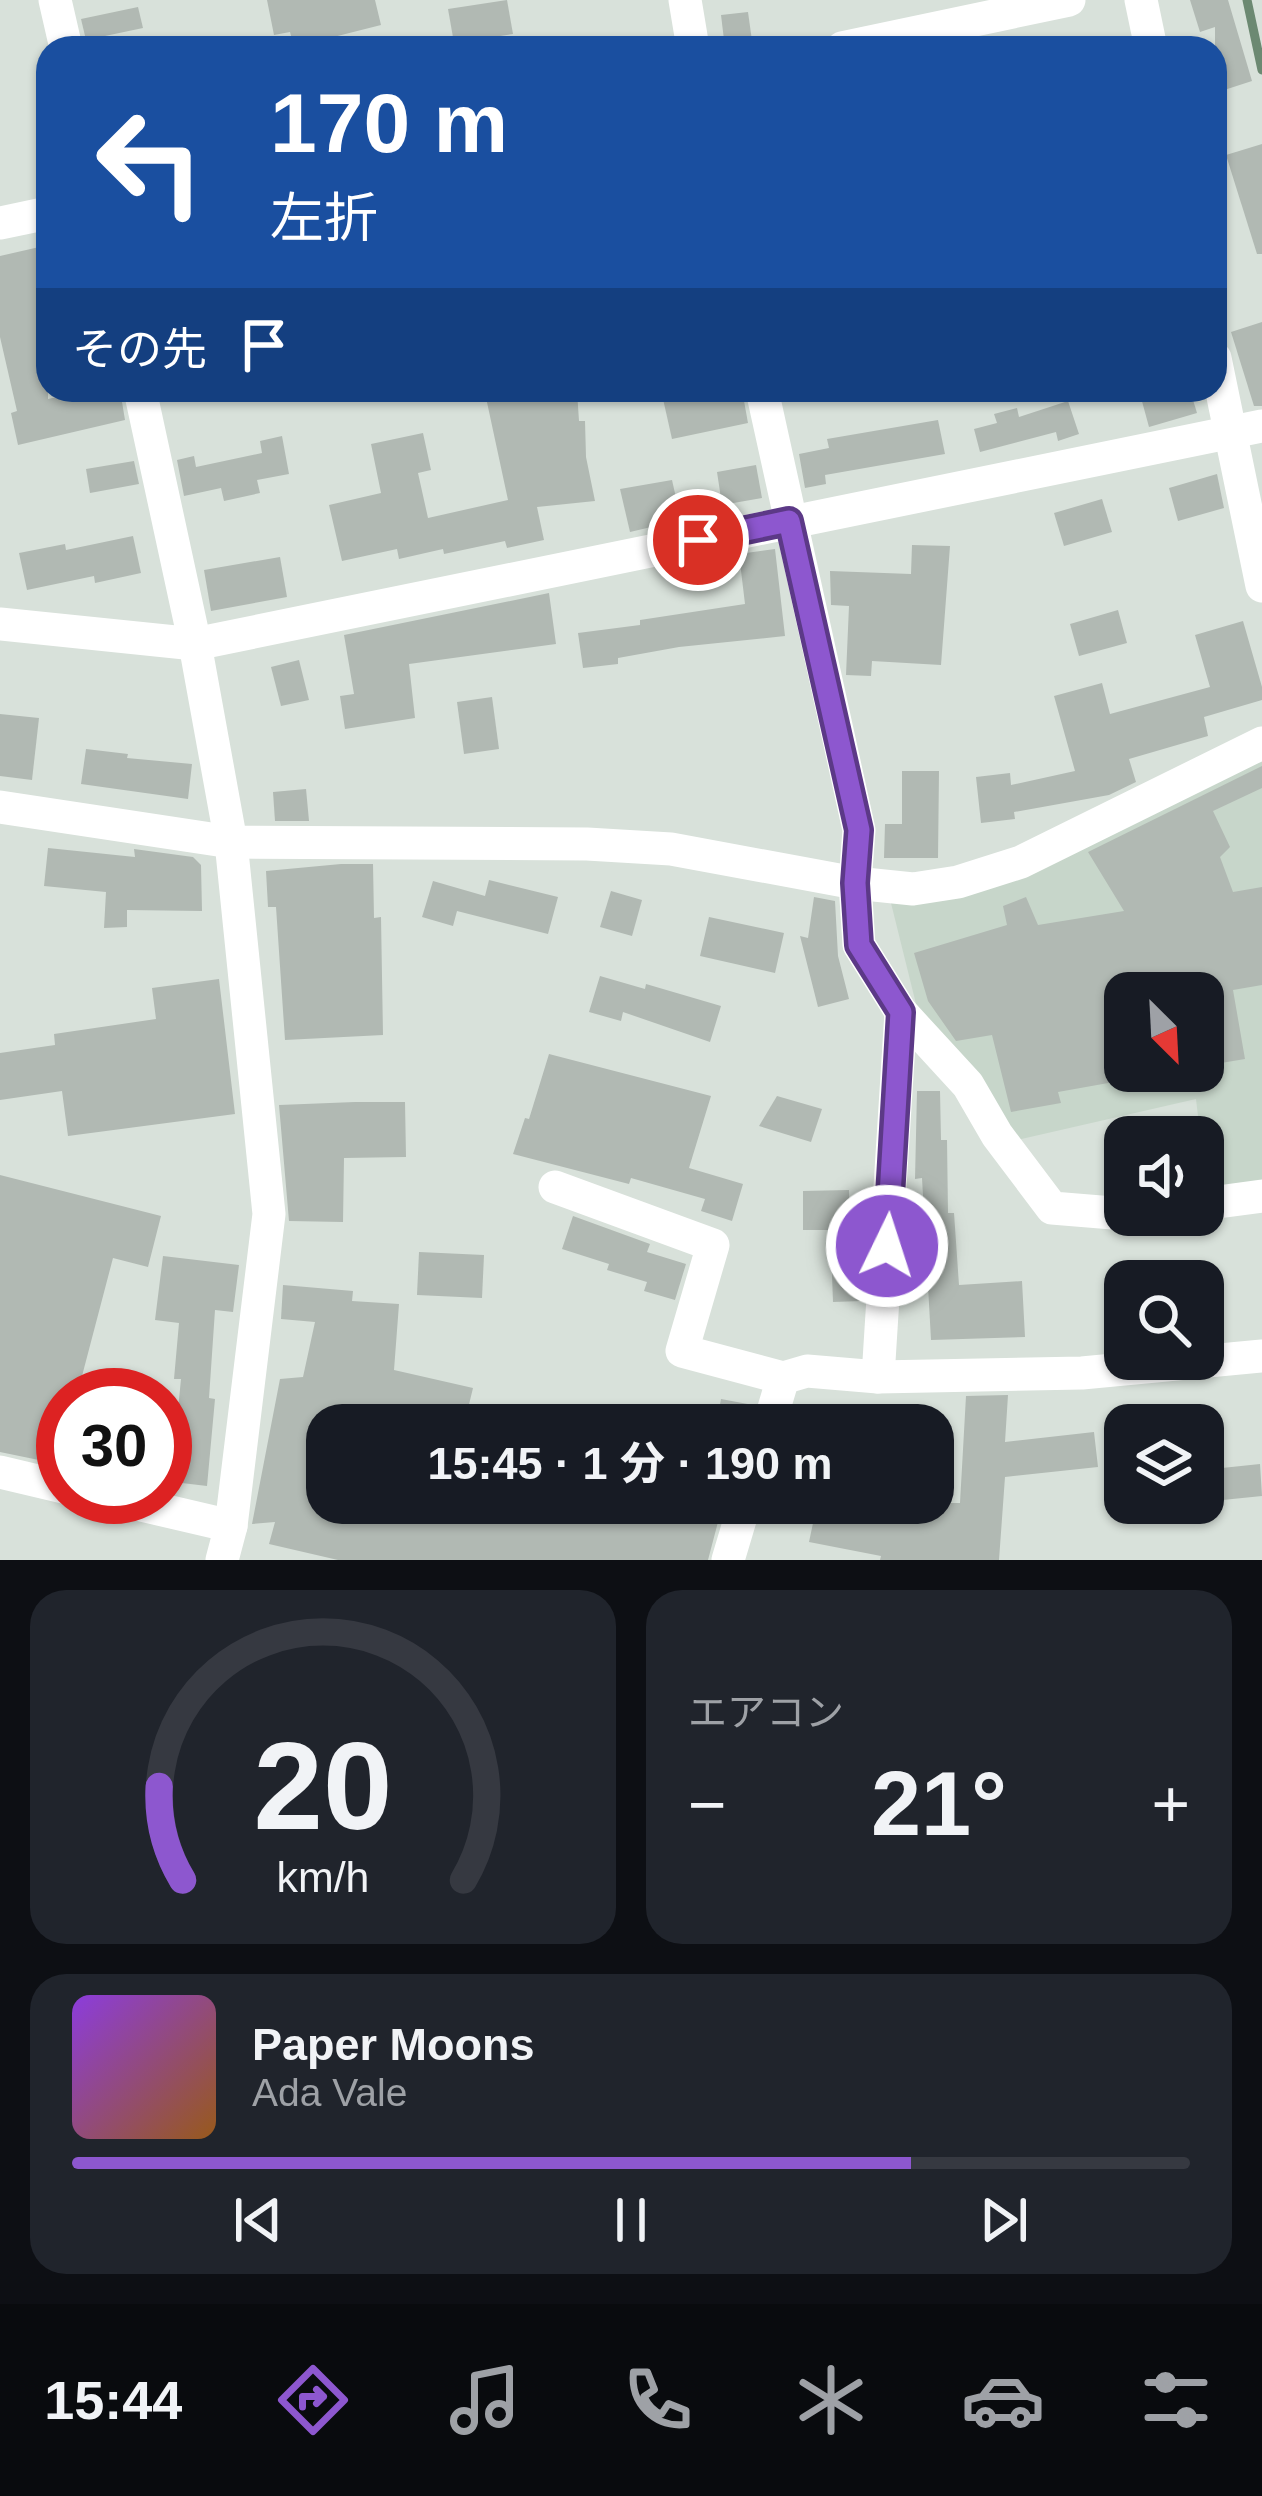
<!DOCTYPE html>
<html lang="ja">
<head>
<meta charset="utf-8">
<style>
  :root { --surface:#171b24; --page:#20242c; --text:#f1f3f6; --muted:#9ea1a6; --line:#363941; --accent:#8d57cf }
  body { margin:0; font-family:Arial,"Noto Sans JP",sans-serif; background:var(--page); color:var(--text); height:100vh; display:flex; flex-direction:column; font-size:45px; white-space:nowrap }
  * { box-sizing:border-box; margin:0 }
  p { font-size:39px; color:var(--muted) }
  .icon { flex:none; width:66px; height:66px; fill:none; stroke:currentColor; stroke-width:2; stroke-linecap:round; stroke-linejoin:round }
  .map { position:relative; height:1560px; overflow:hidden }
  .panel { display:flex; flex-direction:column; gap:30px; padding:30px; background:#0d0f14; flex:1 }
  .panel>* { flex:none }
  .hud { position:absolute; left:36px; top:36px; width:1191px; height:366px; border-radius:36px; box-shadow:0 3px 9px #0004; background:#1a4fa0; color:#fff; overflow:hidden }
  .needle { width:78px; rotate:156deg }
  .fabs { position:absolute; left:1104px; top:972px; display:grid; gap:24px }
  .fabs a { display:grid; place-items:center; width:120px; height:120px; border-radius:24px; background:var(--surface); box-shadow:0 3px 9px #0004; font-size:60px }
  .speed { position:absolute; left:36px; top:1368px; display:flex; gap:24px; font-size:60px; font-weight:700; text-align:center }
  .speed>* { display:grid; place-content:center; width:156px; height:156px; border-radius:50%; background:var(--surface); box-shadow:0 3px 9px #0004; line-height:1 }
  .speed .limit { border:18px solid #d22; background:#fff; color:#111 }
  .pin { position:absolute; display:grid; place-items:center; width:102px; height:102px; color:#fff; margin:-51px; border:6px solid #fff; border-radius:50%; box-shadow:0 3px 12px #0007 }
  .me { position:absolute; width:132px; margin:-66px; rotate:4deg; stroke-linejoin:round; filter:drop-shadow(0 0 9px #0008) }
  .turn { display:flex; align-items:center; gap:42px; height:252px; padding:0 36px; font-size:54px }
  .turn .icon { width:156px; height:156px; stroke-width:2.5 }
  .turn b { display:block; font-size:84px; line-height:102px }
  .then { display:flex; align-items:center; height:114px; padding:0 36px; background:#0003; gap:24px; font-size:45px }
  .big { font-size:90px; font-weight:700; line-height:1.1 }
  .panel .card { flex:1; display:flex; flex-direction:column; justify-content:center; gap:18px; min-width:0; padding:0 42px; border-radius:36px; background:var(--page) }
  .panel .dial { align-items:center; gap:0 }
  .dial svg { height:312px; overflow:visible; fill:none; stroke:var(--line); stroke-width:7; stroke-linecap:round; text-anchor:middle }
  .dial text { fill:var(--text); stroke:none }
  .song { display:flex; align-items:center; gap:36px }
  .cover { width:144px; height:144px; border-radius:18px; background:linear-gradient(135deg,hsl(270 70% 55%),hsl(30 70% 35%)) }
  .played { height:12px; border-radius:6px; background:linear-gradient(90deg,var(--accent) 75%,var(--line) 75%) }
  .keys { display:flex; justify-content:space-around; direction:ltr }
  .heat { display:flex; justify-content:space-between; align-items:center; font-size:66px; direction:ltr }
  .panel .tiles { flex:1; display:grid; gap:30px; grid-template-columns:1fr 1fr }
  .card:last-child { grid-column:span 2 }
  .trip { position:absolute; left:306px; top:1404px; width:648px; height:120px; border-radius:36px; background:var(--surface); box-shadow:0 3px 9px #0004; font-weight:700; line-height:120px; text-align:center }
  .dock { display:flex; height:192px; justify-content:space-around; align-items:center; background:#090b0e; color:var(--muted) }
  .dock .icon { width:84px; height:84px }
  .dock .current { color:var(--accent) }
  .dock b { font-size:54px; color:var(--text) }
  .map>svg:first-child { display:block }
  .built { fill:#c7d6ca; fill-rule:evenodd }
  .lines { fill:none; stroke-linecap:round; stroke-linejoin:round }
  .stream { stroke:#6c8972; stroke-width:9 }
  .building { fill:#b1b9b3 }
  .street { stroke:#fff; stroke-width:33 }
  .route-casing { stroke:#5c3987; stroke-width:30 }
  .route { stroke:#8d57cf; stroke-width:21 }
</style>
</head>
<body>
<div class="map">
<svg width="1262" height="1560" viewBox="0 0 1262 1560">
  <rect width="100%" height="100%" fill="#d8e1da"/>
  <path class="built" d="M 1262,758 L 1262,1186 L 1207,1193 L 1196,1099 L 1013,1141 L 997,1110 L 916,1004 L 890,899 ZM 1125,993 L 1203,993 L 1203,1071 L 1125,1071 Z"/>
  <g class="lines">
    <path class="stream" d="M 1247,0 L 1262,70"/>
  </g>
  <g class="building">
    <path d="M 267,0 L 375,0 L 381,25 L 294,47 L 290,32 L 274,35 Z"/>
    <path d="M 507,0 L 513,34 L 454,43 L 448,9 Z"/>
    <path d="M 1190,0 L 1228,0 L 1252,81 L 1215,93 L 1215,27 L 1200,32 Z"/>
    <path d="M 138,7 L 143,28 L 86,40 L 81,19 Z"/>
    <path d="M 748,12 L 753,48 L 725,48 L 721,15 Z"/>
    <path d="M 1262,144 L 1262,254 L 1257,254 L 1226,155 Z"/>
    <path d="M 48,245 L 48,399 L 88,390 L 120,390 L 125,420 L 18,445 L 11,413 L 17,411 L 0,337 L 0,256 Z"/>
    <path d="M 1262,322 L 1262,406 L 1254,406 L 1231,332 Z"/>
    <path d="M 528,390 L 528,396 L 577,391 L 579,421 L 585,421 L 586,457 L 595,501 L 537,507 L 544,540 L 507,548 L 505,541 L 444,554 L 443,549 L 399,559 L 397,549 L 342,561 L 329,505 L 381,493 L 371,444 L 423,433 L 431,470 L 418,473 L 428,518 L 508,500 L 485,393 Z"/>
    <path d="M 661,390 L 742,390 L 748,423 L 672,439 Z"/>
    <path d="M 1155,390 L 1190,390 L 1197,413 L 1149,427 L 1140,394 Z"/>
    <path d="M 1068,401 L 1079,434 L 1058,441 L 1056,432 L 980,452 L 974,429 L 997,423 L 994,414 L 1017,408 L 1019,417 Z"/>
    <path d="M 938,420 L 945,454 L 825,475 L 826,484 L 805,488 L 799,454 L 829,448 L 827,439 Z"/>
    <path d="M 282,436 L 289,474 L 257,480 L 260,493 L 224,501 L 221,488 L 184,496 L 177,460 L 194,456 L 196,467 L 262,453 L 260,441 Z"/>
    <path d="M 134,461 L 139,484 L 90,493 L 86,469 Z"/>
    <path d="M 756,465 L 762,498 L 722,505 L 717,472 Z"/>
    <path d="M 1217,474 L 1224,508 L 1178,521 L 1169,488 Z"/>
    <path d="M 672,480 L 681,520 L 630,532 L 620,489 Z"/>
    <path d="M 1102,499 L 1112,532 L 1064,546 L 1054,513 Z"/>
    <path d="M 133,536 L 141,573 L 95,583 L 94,576 L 27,590 L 19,553 L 65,544 L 66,550 Z"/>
    <path d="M 912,545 L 950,546 L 941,665 L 872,661 L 871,676 L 846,675 L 849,606 L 831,605 L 830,571 L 911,574 Z"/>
    <path d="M 775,549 L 785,636 L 679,647 L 618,658 L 618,664 L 583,668 L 578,633 L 640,625 L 640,620 L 745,604 L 739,554 Z"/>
    <path d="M 280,557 L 287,597 L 211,611 L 204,570 Z"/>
    <path d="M 549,593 L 556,644 L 409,664 L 415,718 L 345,729 L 340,696 L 354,694 L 344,635 Z"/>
    <path d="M 1118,610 L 1127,643 L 1079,656 L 1070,624 Z"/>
    <path d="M 1243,621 L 1262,687 L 1262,700 L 1204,717 L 1208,736 L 1129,759 L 1136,782 L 1109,795 L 1014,812 L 1015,819 L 981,823 L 976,777 L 1010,773 L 1011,785 L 1075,771 L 1054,696 L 1102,683 L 1110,714 L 1210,687 L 1195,635 Z"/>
    <path d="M 299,660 L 309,700 L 281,706 L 271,667 Z"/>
    <path d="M 492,697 L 499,749 L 464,754 L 457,702 Z"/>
    <path d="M 0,714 L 39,718 L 32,780 L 0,776 Z"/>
    <path d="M 86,749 L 128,754 L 127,758 L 192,764 L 188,799 L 81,784 Z"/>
    <path d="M 1262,766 L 1262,788 L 1213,811 L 1230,847 L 1220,857 L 1233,892 L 1262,887 L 1262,985 L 1233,990 L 1245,1059 L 1203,1066 L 1203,993 L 1125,993 L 1125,1080 L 1058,1092 L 1061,1103 L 1011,1112 L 992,1035 L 956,1041 L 928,1001 L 914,953 L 1007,925 L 1003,906 L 1026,897 L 1038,925 L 1124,911 L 1088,852 Z"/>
    <path d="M 902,771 L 939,771 L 938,858 L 884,858 L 885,824 L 902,824 Z"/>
    <path d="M 306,789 L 309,821 L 275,821 L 273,792 Z"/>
    <path d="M 48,848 L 135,857 L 134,849 L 193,857 L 201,865 L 202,911 L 127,910 L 127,927 L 104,928 L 106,892 L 44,886 Z"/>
    <path d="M 341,864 L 373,864 L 374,918 L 381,917 L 383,1035 L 285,1040 L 276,907 L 268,907 L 266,871 Z"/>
    <path d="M 489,880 L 558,897 L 548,934 L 457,911 L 453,926 L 422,917 L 433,881 L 485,896 Z"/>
    <path d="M 611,891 L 642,900 L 632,936 L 600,927 Z"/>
    <path d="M 814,897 L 835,901 L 838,956 L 849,999 L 818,1007 L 800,936 L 808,938 Z"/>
    <path d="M 709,917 L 784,933 L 775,973 L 700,956 Z"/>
    <path d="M 600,976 L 645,989 L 646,984 L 721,1006 L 710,1042 L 623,1012 L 621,1021 L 589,1012 Z"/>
    <path d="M 219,979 L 235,1114 L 68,1136 L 62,1091 L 0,1100 L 0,1053 L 55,1045 L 54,1034 L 156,1019 L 152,988 Z"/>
    <path d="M 549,1054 L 711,1096 L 689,1168 L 743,1184 L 732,1221 L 701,1211 L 705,1199 L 631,1178 L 629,1184 L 513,1154 L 525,1118 L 529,1119 Z"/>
    <path d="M 917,1091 L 940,1091 L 941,1140 L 947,1140 L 948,1213 L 954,1213 L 959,1285 L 1022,1281 L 1025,1337 L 931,1340 L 922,1178 L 915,1179 Z"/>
    <path d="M 777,1096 L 822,1109 L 811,1142 L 759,1126 Z"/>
    <path d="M 355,1102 L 405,1102 L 406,1157 L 344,1158 L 343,1222 L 289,1221 L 279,1105 Z"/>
    <path d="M 0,1175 L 161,1216 L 148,1267 L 113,1258 L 82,1376 L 126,1387 L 125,1395 L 63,1395 L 63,1465 L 0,1452 Z"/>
    <path d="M 849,1190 L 850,1230 L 803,1230 L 803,1191 Z"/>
    <path d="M 573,1216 L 650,1244 L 647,1252 L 686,1264 L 675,1300 L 644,1291 L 647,1282 L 607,1270 L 609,1264 L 562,1249 Z"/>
    <path d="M 864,1247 L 862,1301 L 833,1302 L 831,1248 Z"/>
    <path d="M 419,1252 L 484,1255 L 482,1298 L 417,1295 Z"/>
    <path d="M 163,1256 L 239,1265 L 233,1312 L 215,1310 L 209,1398 L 215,1399 L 207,1486 L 165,1481 L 165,1449 L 174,1450 L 181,1379 L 174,1379 L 179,1323 L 155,1320 Z"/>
    <path d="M 283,1285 L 353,1291 L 352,1301 L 399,1304 L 394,1370 L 473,1388 L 464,1425 L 327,1425 L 327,1503 L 723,1503 L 708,1560 L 338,1560 L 269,1544 L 275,1522 L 252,1524 L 280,1379 L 303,1377 L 315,1322 L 281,1319 Z"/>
    <path d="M 1008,1395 L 1005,1442 L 1094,1432 L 1098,1467 L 1005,1477 L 999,1560 L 880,1560 L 881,1556 L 809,1542 L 816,1509 L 884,1522 L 885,1503 L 960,1503 L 966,1396 Z"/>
    <path d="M 721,1399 L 753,1405 L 749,1425 L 716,1425 Z"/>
    <path d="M 1260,1464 L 1262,1496 L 1203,1502 L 1203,1470 Z"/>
  </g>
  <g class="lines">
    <g class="street">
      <path d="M 55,0 L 66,48"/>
      <path d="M 685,0 L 693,48"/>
      <path d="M 1141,0 L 1151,48"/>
      <path d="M 842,48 L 1069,0"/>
      <path d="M 0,223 L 48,213"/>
      <path d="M 1215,358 L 1262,586"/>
      <path d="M 140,390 L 195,644 L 231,842 L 269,1214 L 231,1526 L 222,1560"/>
      <path d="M 762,390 L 859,830 L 855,883 L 859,945 L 901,1012 L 968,1085 L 997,1135 L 1052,1208 L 1125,1214"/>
      <path d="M 0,624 L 195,644 L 1262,426"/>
      <path d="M 0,807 L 231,842 L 587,844 L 671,849 L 855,883 L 913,889 L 958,882 L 1021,862 L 1262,743"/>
      <path d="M 555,1187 L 713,1245 L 682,1351 L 783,1378"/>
      <path d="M 1203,1204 L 1262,1196"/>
      <path d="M 878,1377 L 901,1012"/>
      <path d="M 769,1425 L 783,1378 L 807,1371 L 878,1377 L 1082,1373 L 1262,1356"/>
      <path d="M 0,1472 L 63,1487"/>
      <path d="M 107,1497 L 231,1526"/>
      <path d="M 728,1560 L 745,1503"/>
    </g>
  </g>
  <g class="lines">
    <defs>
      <path id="route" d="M 698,540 L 789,521 L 859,830 L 855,883 L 859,945 L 901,1012 L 887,1246"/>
    </defs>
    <use href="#route" class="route-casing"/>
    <use href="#route" class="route"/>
  </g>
</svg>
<div class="fabs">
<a><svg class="needle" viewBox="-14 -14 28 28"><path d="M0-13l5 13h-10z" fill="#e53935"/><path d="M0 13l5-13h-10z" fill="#9ea1a6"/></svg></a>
<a><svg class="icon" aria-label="sound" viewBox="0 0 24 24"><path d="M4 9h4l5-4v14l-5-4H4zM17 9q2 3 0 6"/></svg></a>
<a><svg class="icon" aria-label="search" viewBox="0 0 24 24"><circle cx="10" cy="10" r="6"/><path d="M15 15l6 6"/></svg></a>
<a><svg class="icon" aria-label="layers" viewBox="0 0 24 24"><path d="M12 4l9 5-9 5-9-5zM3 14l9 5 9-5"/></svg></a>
</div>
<div class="speed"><div class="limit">30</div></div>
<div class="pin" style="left:698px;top:540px;background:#d93025"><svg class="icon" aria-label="arrive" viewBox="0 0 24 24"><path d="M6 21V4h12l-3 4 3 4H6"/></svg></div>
<svg class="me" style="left:887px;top:1246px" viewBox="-20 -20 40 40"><circle r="17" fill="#8d57cf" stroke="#fff" stroke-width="3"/><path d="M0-11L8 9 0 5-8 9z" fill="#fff"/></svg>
<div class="trip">15:45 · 1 分 · 190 m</div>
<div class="hud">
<div class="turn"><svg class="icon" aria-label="left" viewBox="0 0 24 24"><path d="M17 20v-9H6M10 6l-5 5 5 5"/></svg><div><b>170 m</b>左折</div></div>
<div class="then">その先<svg class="icon" aria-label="arrive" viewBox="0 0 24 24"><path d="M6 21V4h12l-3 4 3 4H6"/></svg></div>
</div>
</div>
<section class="panel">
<div class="tiles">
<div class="card dial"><svg viewBox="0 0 100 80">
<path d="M14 69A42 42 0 1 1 86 69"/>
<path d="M14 69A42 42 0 0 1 8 45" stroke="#8d57cf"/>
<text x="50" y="56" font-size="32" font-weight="700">20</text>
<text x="50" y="72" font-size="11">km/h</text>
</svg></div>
<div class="card"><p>エアコン</p>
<div class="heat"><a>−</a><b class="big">21°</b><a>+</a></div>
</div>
<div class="card">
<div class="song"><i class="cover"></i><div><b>Paper Moons</b><p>Ada Vale</p></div></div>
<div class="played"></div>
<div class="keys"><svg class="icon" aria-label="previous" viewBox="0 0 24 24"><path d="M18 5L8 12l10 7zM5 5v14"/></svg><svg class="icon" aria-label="pause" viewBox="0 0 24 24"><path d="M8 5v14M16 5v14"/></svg><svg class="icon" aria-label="next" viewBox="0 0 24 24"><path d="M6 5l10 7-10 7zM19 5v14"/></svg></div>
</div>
</div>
</section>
<nav class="dock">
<b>15:44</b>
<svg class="icon current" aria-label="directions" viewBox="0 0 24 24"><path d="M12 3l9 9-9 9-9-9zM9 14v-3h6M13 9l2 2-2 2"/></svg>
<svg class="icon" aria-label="music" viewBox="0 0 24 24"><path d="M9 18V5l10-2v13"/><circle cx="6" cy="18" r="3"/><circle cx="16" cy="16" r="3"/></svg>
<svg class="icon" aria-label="phone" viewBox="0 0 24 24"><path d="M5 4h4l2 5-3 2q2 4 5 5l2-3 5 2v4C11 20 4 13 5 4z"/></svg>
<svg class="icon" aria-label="climate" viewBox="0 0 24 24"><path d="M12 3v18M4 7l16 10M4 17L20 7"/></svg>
<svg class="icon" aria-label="car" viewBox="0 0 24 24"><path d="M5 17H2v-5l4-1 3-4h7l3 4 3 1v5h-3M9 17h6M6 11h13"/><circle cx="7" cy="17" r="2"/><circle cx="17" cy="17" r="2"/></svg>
<svg class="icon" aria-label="filters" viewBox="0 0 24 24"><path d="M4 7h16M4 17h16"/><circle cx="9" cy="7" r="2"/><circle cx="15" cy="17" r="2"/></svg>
</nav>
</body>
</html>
